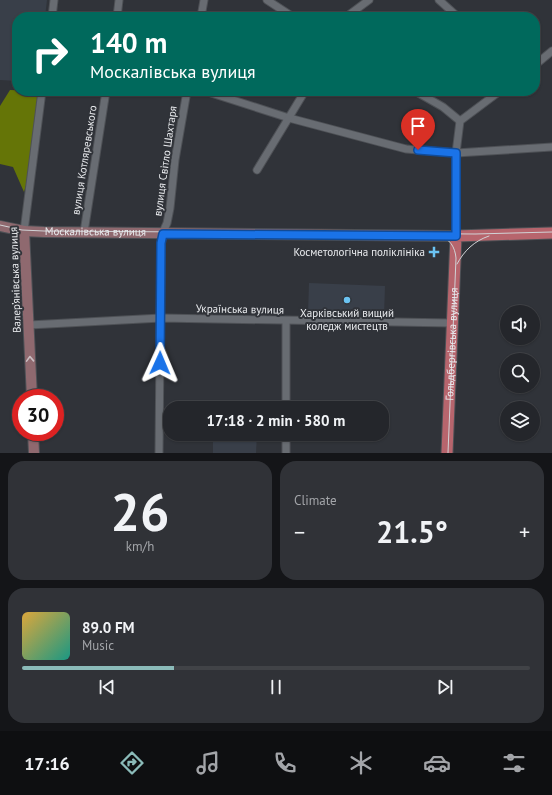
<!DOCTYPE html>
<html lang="en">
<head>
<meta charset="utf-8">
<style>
  :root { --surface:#24262b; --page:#303237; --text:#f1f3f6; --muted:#a3a5a9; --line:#414347; --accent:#8bbbb9 }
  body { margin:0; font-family:"PT Sans",sans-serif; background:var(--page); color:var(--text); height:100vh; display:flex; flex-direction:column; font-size:15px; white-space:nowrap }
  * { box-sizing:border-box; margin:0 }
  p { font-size:13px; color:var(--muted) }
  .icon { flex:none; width:22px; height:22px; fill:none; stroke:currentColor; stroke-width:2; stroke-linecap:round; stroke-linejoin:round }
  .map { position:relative; height:453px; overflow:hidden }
  .side { display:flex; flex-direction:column; gap:8px; padding:8px; background:#141518; flex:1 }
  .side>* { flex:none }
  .banner { position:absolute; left:12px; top:12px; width:528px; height:84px; border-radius:16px; box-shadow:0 1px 3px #0004,0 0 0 1px var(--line); background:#00695c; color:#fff; overflow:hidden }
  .controls { position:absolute; left:500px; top:305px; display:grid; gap:8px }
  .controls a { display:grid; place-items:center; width:40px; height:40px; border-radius:50%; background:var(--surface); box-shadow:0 1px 3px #0004,0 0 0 1px var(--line); font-size:20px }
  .speed { position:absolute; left:12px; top:389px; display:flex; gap:8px; font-size:20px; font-weight:700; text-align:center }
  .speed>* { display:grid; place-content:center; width:52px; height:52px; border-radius:50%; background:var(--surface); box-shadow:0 1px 3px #0004,0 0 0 1px var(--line); line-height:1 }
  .speed .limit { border:6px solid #d22; background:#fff; color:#111 }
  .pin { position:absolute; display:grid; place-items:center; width:34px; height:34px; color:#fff; margin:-41px -17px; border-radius:50% 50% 50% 0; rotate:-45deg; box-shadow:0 0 4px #0007 }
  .pin .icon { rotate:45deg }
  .me { position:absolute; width:44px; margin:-22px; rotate:1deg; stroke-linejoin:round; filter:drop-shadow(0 0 3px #0008) }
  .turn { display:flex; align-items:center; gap:14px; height:84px; padding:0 12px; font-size:18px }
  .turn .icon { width:52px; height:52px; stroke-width:2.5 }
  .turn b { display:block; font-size:28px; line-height:34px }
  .big { font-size:30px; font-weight:800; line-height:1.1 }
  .side .tile { flex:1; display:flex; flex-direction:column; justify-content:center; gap:6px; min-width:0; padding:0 14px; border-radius:16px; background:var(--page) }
  .side .dial { align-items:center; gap:0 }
  .dial b { font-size:52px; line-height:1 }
  .song { display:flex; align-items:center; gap:12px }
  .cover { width:48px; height:48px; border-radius:6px; background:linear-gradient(135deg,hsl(40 70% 55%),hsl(170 70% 35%)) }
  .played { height:4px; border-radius:2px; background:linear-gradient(90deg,var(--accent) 30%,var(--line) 30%) }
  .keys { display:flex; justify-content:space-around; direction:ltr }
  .heat { display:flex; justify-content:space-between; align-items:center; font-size:22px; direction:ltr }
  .side .tiles { flex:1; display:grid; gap:8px; grid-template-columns:1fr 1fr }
  .tile:last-child { grid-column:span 2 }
  .trip { position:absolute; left:163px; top:401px; width:226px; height:40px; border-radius:16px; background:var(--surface); box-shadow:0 1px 3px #0004,0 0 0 1px var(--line); font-weight:800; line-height:40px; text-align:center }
  .tabs { display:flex; height:64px; justify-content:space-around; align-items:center; background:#0e0f11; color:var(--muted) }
  .tabs .icon { width:28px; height:28px }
  .tabs .active { color:var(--accent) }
  .tabs b { font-size:18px; color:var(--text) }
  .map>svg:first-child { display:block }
  .built { fill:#393f49 }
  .forest { fill:#657507 }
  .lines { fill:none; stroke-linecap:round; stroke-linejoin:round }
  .street-casing { stroke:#4e5156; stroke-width:9 }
  .secondary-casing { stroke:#4e5156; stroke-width:12 }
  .primary-casing { stroke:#4e5156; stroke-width:13 }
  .street { stroke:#686c72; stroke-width:7 }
  .secondary { stroke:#8f696f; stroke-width:10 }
  .primary { stroke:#b7656d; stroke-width:11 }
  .tram { stroke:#d1d3d6; stroke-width:1 }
  .oneway { stroke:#cabec2 }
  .route-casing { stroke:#114b97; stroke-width:10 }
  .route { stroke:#1a73e8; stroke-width:7 }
  .poi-dot { fill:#6bc3f2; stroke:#303339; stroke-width:1.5 }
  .labels { text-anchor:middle; stroke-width:4; stroke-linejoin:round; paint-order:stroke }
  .street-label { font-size:11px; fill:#e9ebee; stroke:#303339 }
  .poi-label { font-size:11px; fill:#e9ebee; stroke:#303339; text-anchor:end }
</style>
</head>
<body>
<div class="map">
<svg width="552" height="453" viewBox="0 0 552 453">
  <rect width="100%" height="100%" fill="#303339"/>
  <g class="built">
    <path d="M 0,0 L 47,0 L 45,17 L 17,17 L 17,81 L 0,80 Z"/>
    <path d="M 309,283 L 385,286 L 384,316 L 308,314 Z"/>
    <path d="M 213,434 L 257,434 L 256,453 L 213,453 Z"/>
  </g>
  <path class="forest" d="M 10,90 L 42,91 L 33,162 L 24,192 L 13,167 L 0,164 L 0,106 Z"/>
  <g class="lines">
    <defs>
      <g id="street">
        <path d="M 267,0 L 293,17"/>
        <path d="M 439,0 L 458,17"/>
        <path d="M 52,17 L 54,0"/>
        <path d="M 117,17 L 119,0"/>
        <path d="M 201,17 L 204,0"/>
        <path d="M 346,17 L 369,0"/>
        <path d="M 535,65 L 552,51"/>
        <path d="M 205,91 L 289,118 L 406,149 L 456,153 L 552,147"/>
        <path d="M 415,91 L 443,107 L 460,121"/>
        <path d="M 257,170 L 305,91"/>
        <path d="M 24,231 L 42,91"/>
        <path d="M 84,232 L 106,91"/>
        <path d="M 456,236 L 456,153 L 460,121 L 500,91"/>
        <path d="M 29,325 L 161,318 L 452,323"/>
        <path d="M 286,408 L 286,321"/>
        <path d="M 159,453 L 161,243 L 163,232 L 167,223 L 170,208 L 175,160 L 187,91"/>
        <path d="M 286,453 L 286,434"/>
      </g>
      <g id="secondary">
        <path d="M 0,226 L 24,231 L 44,232 L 456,236"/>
        <path d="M 24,231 L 32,398"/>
        <path d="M 33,432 L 34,453"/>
      </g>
      <g id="primary">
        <path id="s1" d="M 447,453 L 456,236 L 552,233"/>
      </g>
    </defs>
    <use href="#street" class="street-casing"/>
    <use href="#secondary" class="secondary-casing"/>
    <use href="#primary" class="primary-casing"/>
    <use href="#street" class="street"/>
    <use href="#secondary" class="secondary"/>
    <use href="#primary" class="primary"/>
    <g class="tram">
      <path id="s2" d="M 0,225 L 22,230 L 44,231 L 475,234 L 552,232"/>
      <path d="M 439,235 C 450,239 455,247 456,258 L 448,453"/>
      <path d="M 457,264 C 464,251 474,241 489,236"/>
    </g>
  </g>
  <defs><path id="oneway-chevron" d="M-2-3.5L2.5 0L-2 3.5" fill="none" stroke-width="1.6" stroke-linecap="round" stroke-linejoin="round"/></defs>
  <use class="oneway" href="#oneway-chevron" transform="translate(30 359) rotate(-92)"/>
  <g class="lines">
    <defs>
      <path id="route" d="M 160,363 L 161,243 L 163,234 L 456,236 L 456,153 L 418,150"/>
    </defs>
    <use href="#route" class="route-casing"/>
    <use href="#route" class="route"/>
  </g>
  <g class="poi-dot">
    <path d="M432 246h4v4h4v4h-4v4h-4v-4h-4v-4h4z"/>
    <circle cx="347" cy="300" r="4"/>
  </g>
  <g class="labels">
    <g class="street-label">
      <text transform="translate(84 160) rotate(-81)" y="4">вулиця Котляревського</text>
      <text transform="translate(165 161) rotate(-82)" y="4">вулиця Світло Шахтаря</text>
      <text dy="4" stroke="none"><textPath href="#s2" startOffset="96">Москалівська вулиця</textPath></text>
      <text transform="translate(15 280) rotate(-92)" y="4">Валер’янівська вулиця</text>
      <text transform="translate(240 309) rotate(1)" y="4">Українська вулиця</text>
      <text dy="4" stroke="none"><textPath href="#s1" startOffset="109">Гольдбергівська вулиця</textPath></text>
    </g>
    <g class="poi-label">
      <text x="425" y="256">Косметологічна поліклініка</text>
      <text x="347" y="317" text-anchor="middle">Харківський вищий<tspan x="347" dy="13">коледж мистецтв</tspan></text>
    </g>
  </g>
</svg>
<div class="controls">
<a><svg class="icon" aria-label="sound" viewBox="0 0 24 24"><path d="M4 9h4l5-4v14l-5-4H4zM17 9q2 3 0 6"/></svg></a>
<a><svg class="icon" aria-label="search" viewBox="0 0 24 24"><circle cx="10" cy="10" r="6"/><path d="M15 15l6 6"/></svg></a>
<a><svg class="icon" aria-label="layers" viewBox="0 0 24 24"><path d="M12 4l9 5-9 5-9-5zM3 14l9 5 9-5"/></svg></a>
</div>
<div class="speed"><div class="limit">30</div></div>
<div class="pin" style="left:418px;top:150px;background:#d93025"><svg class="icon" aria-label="arrive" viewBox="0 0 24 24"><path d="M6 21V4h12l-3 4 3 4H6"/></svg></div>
<svg class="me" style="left:160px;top:363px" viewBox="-20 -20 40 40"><path d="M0-17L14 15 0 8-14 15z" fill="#1a73e8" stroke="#fff" stroke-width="4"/></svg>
<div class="trip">17:18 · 2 min · 580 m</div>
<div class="banner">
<div class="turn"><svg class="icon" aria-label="right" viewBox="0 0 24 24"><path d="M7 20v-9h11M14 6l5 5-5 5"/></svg><div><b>140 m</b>Москалівська вулиця</div></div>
</div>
</div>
<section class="side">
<div class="tiles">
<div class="tile dial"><b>26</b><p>km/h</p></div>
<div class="tile"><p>Climate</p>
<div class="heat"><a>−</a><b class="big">21.5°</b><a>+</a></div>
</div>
<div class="tile">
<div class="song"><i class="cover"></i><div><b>89.0 FM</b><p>Music</p></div></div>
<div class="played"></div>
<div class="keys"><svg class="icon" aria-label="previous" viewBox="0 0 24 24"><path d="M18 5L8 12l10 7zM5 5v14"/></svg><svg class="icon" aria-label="pause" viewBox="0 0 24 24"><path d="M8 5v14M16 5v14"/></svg><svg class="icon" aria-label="next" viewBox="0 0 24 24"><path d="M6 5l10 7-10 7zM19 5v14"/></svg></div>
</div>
</div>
</section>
<nav class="tabs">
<b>17:16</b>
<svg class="icon active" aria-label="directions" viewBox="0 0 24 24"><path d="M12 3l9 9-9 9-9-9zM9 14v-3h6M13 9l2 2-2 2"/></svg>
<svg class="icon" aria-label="music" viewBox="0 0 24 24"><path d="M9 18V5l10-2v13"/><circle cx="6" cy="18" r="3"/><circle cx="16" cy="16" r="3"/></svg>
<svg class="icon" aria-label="phone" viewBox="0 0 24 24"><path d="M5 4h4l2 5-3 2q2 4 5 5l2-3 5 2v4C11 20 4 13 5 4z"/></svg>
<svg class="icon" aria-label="climate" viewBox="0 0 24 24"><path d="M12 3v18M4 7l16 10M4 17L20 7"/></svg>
<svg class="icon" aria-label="car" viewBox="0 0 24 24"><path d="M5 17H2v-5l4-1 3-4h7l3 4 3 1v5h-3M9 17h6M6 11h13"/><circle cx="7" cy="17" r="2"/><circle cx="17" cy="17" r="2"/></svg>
<svg class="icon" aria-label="filters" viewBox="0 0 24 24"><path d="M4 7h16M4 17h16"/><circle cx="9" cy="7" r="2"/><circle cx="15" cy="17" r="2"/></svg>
</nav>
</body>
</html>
